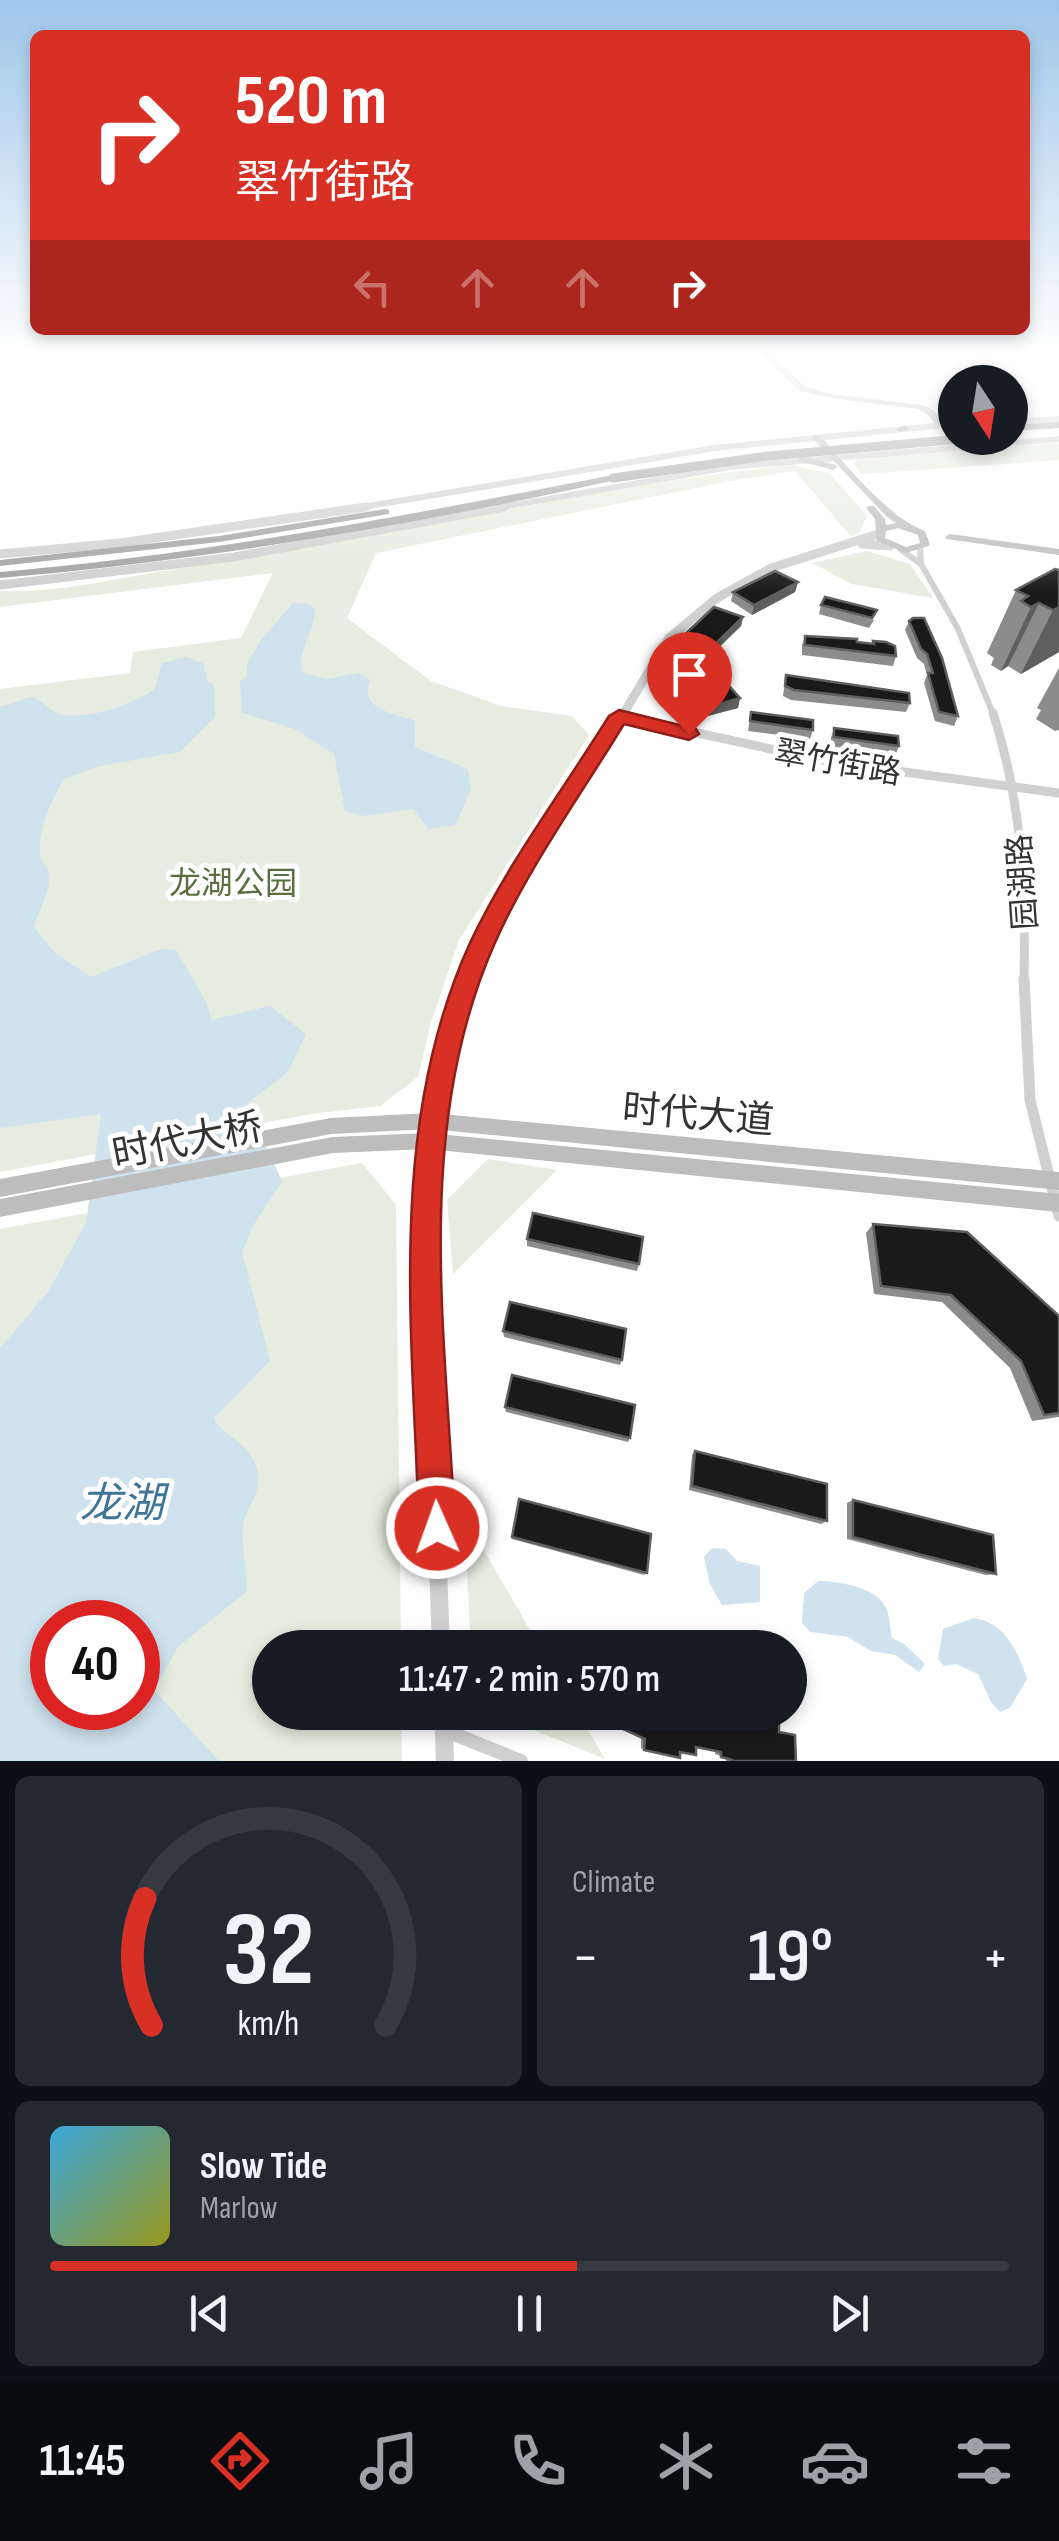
<!DOCTYPE html>
<html lang="en">
<head>
<meta charset="utf-8">
<style>
  :root { --surface:#171b24; --page:#242831; --text:#f1f3f6; --muted:#9ea1a6; --line:#363941; --accent:#d93025 }
  body { margin:0; font-family:"Sofia Sans Condensed","Noto Sans SC",sans-serif; background:var(--page); color:var(--text); height:100vh; display:flex; flex-direction:column; font-size:38px; white-space:nowrap }
  * { box-sizing:border-box; margin:0 }
  p { font-size:32px; color:var(--muted) }
  .icon { flex:none; width:55px; height:55px; fill:none; stroke:currentColor; stroke-width:2; stroke-linecap:round; stroke-linejoin:round }
  .map { position:relative; height:1761px; overflow:hidden }
  .panel { display:flex; flex-direction:column; gap:15px; padding:15px; background:#0d0f14; flex:1 }
  .panel>* { flex:none }
  .top-card { position:absolute; left:30px; top:30px; width:1000px; height:305px; border-radius:15px; box-shadow:0 5px 15px #0003; background:#d93025; color:#fff; overflow:hidden }
  .needle { width:65px; rotate:168deg }
  .buttons { position:absolute; left:938px; top:365px; display:grid; gap:20px }
  .buttons a { display:grid; place-items:center; width:90px; height:90px; border-radius:50%; background:var(--surface); box-shadow:0 5px 15px #0003; font-size:50px }
  .speed { position:absolute; left:30px; top:1600px; display:flex; gap:20px; font-size:50px; font-weight:700; text-align:center }
  .speed>* { display:grid; place-content:center; width:130px; height:130px; border-radius:50%; background:var(--surface); box-shadow:0 5px 15px #0003; line-height:1 }
  .speed .limit { border:15px solid #d22; background:#fff; color:#111 }
  .pin { position:absolute; display:grid; place-items:center; width:85px; height:85px; color:#fff; margin:-102px -42px; border-radius:50% 50% 50% 0; rotate:-45deg; box-shadow:0 0 10px #0007 }
  .pin .icon { rotate:45deg }
  .me { position:absolute; width:110px; margin:-55px; rotate:358deg; stroke-linejoin:round; filter:drop-shadow(0 0 8px #0008) }
  .turn { display:flex; align-items:center; gap:35px; height:210px; padding:0 40px; font-size:45px }
  .turn .icon { width:130px; height:130px; stroke-width:2.5 }
  .turn b { display:block; font-size:70px; line-height:85px }
  .lanes { display:flex; align-items:center; height:95px; padding:0 40px; background:#0003; justify-content:center; gap:50px; direction:ltr }
  .lanes .off { opacity:.35 }
  .big { font-size:75px; font-weight:600; line-height:1.1 }
  .panel .card { flex:1; display:flex; flex-direction:column; justify-content:center; gap:15px; min-width:0; padding:0 35px; border-radius:15px; background:var(--page) }
  .panel .dial { align-items:center; gap:0 }
  .dial svg { height:260px; overflow:visible; fill:none; stroke:var(--line); stroke-width:7; stroke-linecap:round; text-anchor:middle }
  .dial text { fill:var(--text); stroke:none }
  .song { display:flex; align-items:center; gap:30px }
  .cover { width:120px; height:120px; border-radius:15px; background:linear-gradient(135deg,hsl(200 70% 55%),hsl(60 70% 35%)) }
  .played { height:10px; border-radius:5px; background:linear-gradient(90deg,var(--accent) 55%,var(--line) 55%) }
  .keys { display:flex; justify-content:space-around; direction:ltr }
  .heat { display:flex; justify-content:space-between; align-items:center; font-size:55px; direction:ltr }
  .panel .tiles { flex:1; display:grid; gap:15px; grid-template-columns:1fr 1fr }
  .card:last-child { grid-column:span 2 }
  .trip { position:absolute; left:252px; top:1630px; width:555px; height:100px; border-radius:50px; background:var(--surface); box-shadow:0 5px 15px #0003; font-weight:600; line-height:100px; text-align:center }
  .tabs { display:flex; height:160px; justify-content:space-around; align-items:center; background:#090b0e; color:var(--muted) }
  .tabs .icon { width:70px; height:70px }
  .tabs .on { color:var(--accent) }
  .tabs b { font-size:45px; color:var(--text) }
  .map>svg:first-child { display:block }
  .green { fill:#e6ecdf; fill-rule:evenodd }
  .water { fill:#cfe2ee; fill-rule:evenodd }
  .lines { fill:none; stroke-linecap:round; stroke-linejoin:round }
  .minor-far3 { stroke:#d0d0d0; stroke-width:6 }
  .minor-far2 { stroke:#d0d0d0; stroke-width:9 }
  .minor-far1 { stroke:#d0d0d0; stroke-width:11 }
  .minor { stroke:#d0d0d0; stroke-width:14 }
  .tertiary-far4 { stroke:#d0d0d0; stroke-width:6 }
  .tertiary-far3 { stroke:#d0d0d0; stroke-width:9 }
  .tertiary-far2 { stroke:#d0d0d0; stroke-width:11 }
  .tertiary-far1 { stroke:#d0d0d0; stroke-width:14 }
  .tertiary { stroke:#d0d0d0; stroke-width:18 }
  .secondary { fill:#bdbdbd; fill-rule:evenodd }
  .trunk { fill:#a2a2a2; fill-rule:evenodd }
  .trunk-bridge { stroke:#a2a2a2; stroke-width:9 }
  .wall { fill:#8c8c8c }
  .shaded-wall { fill:#5f5f5f }
  .building { fill:#1a1a1a; stroke:#5f5f5f; stroke-width:2.5 }
  .route { fill:#d93025; stroke:#8d1f18; stroke-width:2.5 }
  .labels { text-anchor:middle; stroke-width:10; stroke-linejoin:round; paint-order:stroke }
  .street-label { font-size:32px; fill:#333; stroke:#fff }
  .park-label { font-size:32px; fill:#56703f; stroke:#fff }
  .near-street-label { font-size:38px; fill:#333; stroke:#fff }
  .near-water-label { font-size:42px; font-style:italic; fill:#3f7597; stroke:#fff }
</style>
</head>
<body>
<div class="map">
<svg width="1059" height="1761" viewBox="0 0 1059 1761">
  <rect width="100%" height="100%" fill="#fff"/>
  <g class="green">
    <path d="M 1059,443 L 1059,460 L 862,474 L 853,464 L 860,457 Z"/>
    <path d="M 792,465 L 829,473 L 867,516 L 859,533 L 851,536 L 795,471 L 730,481 L 376,553 L 347,618 L 431,681 L 501,706 L 572,716 L 589,735 L 459,940 L 431,1022 L 418,1077 L 380,1106 L 311,1114 L 0,1172 L 0,689 L 130,673 L 133,652 L 241,638 L 273,573 L 0,607 L 0,591 C 62,594 128,575 189,567 C 391,538 589,486 792,465 Z"/>
    <path d="M 867,551 L 910,564 L 933,598 L 852,584 L 812,563 Z"/>
    <path d="M 488,1159 L 557,1170 L 453,1274 L 447,1200 Z"/>
    <path d="M 362,1163 L 396,1205 L 401,1647 L 270,1648 L 270,1712 L 401,1713 L 402,1761 L 0,1761 L 0,1229 ZM 52,1622 L 138,1622 L 138,1708 L 52,1708 Z"/>
    <path d="M 464,1516 L 540,1647 L 471,1647 Z"/>
    <path d="M 501,1713 L 578,1713 L 605,1759 L 504,1718 Z"/>
  </g>
  <g class="water">
    <path d="M 293,603 L 310,604 L 315,609 C 316,630 295,655 303,673 L 326,679 L 360,673 L 370,680 C 359,711 395,713 415,721 L 415,747 L 468,769 L 471,790 L 455,825 L 428,829 L 413,809 L 364,816 L 345,811 L 334,754 L 295,729 L 242,713 L 240,681 L 247,677 L 247,664 L 262,639 Z"/>
    <path d="M 187,657 L 204,664 L 207,681 L 214,684 L 215,717 L 180,752 L 99,766 L 64,779 C 52,800 38,828 40,853 C 40,861 48,867 49,875 C 51,891 38,911 34,927 L 55,953 L 91,977 L 161,949 L 176,950 L 206,1002 L 212,1020 L 270,1006 L 306,1034 L 288,1072 L 246,1104 L 282,1181 L 253,1226 L 242,1252 L 270,1361 L 214,1418 C 222,1438 248,1439 257,1469 C 263,1490 249,1503 244,1521 C 240,1536 247,1571 247,1591 L 178,1647 L 154,1690 L 219,1761 L 0,1761 L 0,1348 L 48,1292 L 86,1223 L 101,1114 L 0,1128 L 0,707 L 31,697 C 43,700 47,710 59,714 C 86,721 130,705 154,690 L 162,663 ZM 52,1622 L 138,1622 L 138,1708 L 52,1708 Z"/>
    <path d="M 712,1548 L 726,1549 L 737,1561 L 760,1566 L 760,1602 L 722,1605 L 710,1584 L 704,1557 Z"/>
    <path d="M 818,1581 C 838,1581 875,1587 885,1606 C 890,1614 890,1628 892,1638 L 904,1644 L 925,1664 L 919,1672 L 895,1655 L 871,1651 L 848,1637 L 811,1632 L 802,1623 L 804,1593 Z"/>
    <path d="M 974,1618 C 1005,1622 1018,1652 1027,1679 L 1010,1708 L 1000,1712 L 991,1702 L 978,1674 L 956,1664 L 944,1666 L 938,1659 L 943,1629 Z"/>
  </g>
  <g class="lines">
    <g class="minor-far3">
      <path d="M 900,549 L 921,564 L 920,548"/>
      <path d="M 921,564 L 958,629 L 994,716"/>
    </g>
    <g class="minor-far2">
      <path d="M 993,713 C 1022,802 1026,889 1024,982"/>
      <path d="M 619,716 L 831,762 L 1059,793"/>
    </g>
    <path class="minor-far1" d="M 1024,979 L 1030,1100 L 1059,1216"/>
    <path class="minor" d="M 444,1730 L 521,1761"/>
    <g class="tertiary-far4">
      <path d="M 1010,422 L 1059,419"/>
      <path d="M 351,509 L 715,448 L 955,424"/>
      <path d="M 491,509 L 730,467 L 1059,439"/>
    </g>
    <g class="tertiary-far3">
      <path d="M 862,544 L 890,546"/>
      <path d="M 0,554 L 120,543 L 366,507"/>
      <path d="M 0,585 L 234,557 L 504,507"/>
      <path d="M 622,716 L 669,638 L 717,598 L 771,568 L 878,534"/>
    </g>
    <path class="tertiary-far2" d="M 469,982 L 482,945 L 623,713"/>
    <path class="tertiary-far1" d="M 429,1323 C 426,1234 423,1148 442,1060 C 448,1033 461,1005 470,979"/>
    <g class="tertiary">
      <path d="M 429,1321 L 441,1648"/>
      <path d="M 443,1712 L 445,1761"/>
    </g>
    <g class="secondary">
      <path d="M 754,347 L 762,347 L 806,387 L 831,394 L 922,405 L 933,410 L 946,425 L 939,427 L 927,414 L 917,409 L 831,398 L 800,391 Z"/>
      <path d="M 813,435 L 819,435 C 847,465 888,518 925,531 L 930,544 L 928,546 L 906,553 L 877,541 L 875,519 L 866,508 L 868,506 L 874,506 L 885,519 L 886,525 L 896,523 L 886,516 L 813,439 ZM 898,528 L 918,535 L 920,543 L 906,547 L 885,538 L 886,531 Z"/>
      <path d="M 802,456 L 836,465 L 837,467 L 833,470 L 799,461 L 799,457 Z"/>
      <path d="M 950,534 L 1059,549 L 1059,555 L 947,539 L 945,537 Z"/>
      <path d="M 431,1113 L 1059,1172 L 1059,1190 L 431,1129 L 331,1134 L 0,1197 L 0,1179 L 331,1118 Z"/>
      <path d="M 428,1133 L 1059,1194 L 1059,1212 L 428,1149 L 333,1153 L 0,1217 L 0,1199 L 333,1137 Z"/>
    </g>
    <g class="trunk">
      <path d="M 1059,422 L 1059,428 L 1010,431 L 1010,425 Z"/>
      <path d="M 905,425 L 909,428 L 908,430 L 900,432 L 896,429 Z"/>
      <path d="M 613,475 L 618,478 L 616,480 C 413,525 207,560 0,578 L 0,572 C 207,554 410,515 613,475 Z"/>
      <path d="M 385,509 L 389,510 L 389,514 L 219,542 L 0,566 L 0,560 L 219,536 Z"/>
    </g>
    <path class="trunk-bridge" d="M 613,478 L 768,456 L 973,438"/>
  </g>
  <g class="wall">
    <path d="M 1055,569 L 1059,652 L 1021,674 L 1008,666 L 1001,671 L 991,665 L 994,658 L 987,653 L 1016,590 Z"/>
    <path d="M 798,582 L 795,592 L 752,615 L 731,601 L 733,592 Z"/>
    <path d="M 821,605 L 874,620 L 869,628 L 819,614 Z"/>
    <path d="M 743,617 L 741,626 L 707,659 L 681,647 L 682,637 Z"/>
    <path d="M 913,618 L 958,716 L 954,726 L 935,721 L 924,683 L 927,675 L 924,664 L 917,658 L 905,630 L 909,621 Z"/>
    <path d="M 805,636 L 872,644 L 873,641 L 896,656 L 893,666 L 802,655 L 802,645 Z"/>
    <path d="M 673,659 L 693,664 L 716,672 L 714,682 L 710,682 L 716,689 L 740,698 L 738,708 L 700,718 L 664,677 L 666,667 L 672,665 Z"/>
    <path d="M 1059,668 L 1059,730 L 1055,731 L 1036,719 L 1041,710 L 1037,708 Z"/>
    <path d="M 786,675 L 910,703 L 906,712 L 791,700 L 783,696 Z"/>
    <path d="M 751,712 L 813,730 L 810,739 L 748,731 Z"/>
    <path d="M 834,728 L 899,746 L 895,756 L 831,747 L 831,738 Z"/>
    <path d="M 873,1224 L 1059,1316 L 1059,1417 L 1032,1421 L 1010,1368 L 942,1302 L 874,1294 L 866,1233 Z"/>
    <path d="M 527,1239 L 639,1264 L 637,1271 L 527,1246 Z"/>
    <path d="M 503,1331 L 622,1360 L 620,1365 L 504,1337 Z"/>
    <path d="M 505,1407 L 630,1438 L 628,1442 L 506,1412 Z"/>
    <path d="M 695,1451 L 827,1521 L 821,1524 L 689,1490 L 692,1455 Z"/>
    <path d="M 853,1500 L 996,1574 L 986,1575 L 847,1539 L 847,1503 Z"/>
    <path d="M 512,1537 L 647,1573 L 644,1575 L 512,1539 Z"/>
    <path d="M 622,1712 L 694,1712 L 717,1718 L 717,1712 L 779,1712 L 779,1731 L 796,1761 L 726,1761 L 726,1758 L 715,1754 L 715,1751 L 696,1747 L 680,1752 L 644,1750 L 641,1748 L 641,1738 L 621,1727 Z"/>
  </g>
  <g class="shaded-wall">
    <path d="M 798,582 L 795,592 L 752,615 L 754,605 Z"/>
    <path d="M 1039,603 L 1008,666 L 1001,671 L 1031,607 Z"/>
    <path d="M 1059,607 L 1059,652 L 1021,674 L 1053,610 Z"/>
    <path d="M 743,617 L 741,626 L 707,659 L 709,650 Z"/>
    <path d="M 716,672 L 714,682 L 702,685 L 704,675 Z"/>
    <path d="M 740,698 L 738,708 L 700,718 L 702,709 Z"/>
  </g>
  <g class="building">
    <path d="M 1055,569 L 1059,570 L 1059,607 L 1053,610 L 1039,603 L 1031,607 L 1021,601 L 1028,596 L 1016,590 Z"/>
    <path d="M 775,571 L 798,582 L 754,605 L 733,592 Z"/>
    <path d="M 825,597 L 877,610 L 872,618 L 821,605 Z"/>
    <path d="M 714,607 L 743,617 L 709,650 L 682,637 Z"/>
    <path d="M 913,618 L 924,618 L 942,658 L 958,716 L 939,712 L 928,673 L 933,673 L 927,654 L 921,649 L 909,621 Z"/>
    <path d="M 805,636 L 857,639 L 857,642 L 874,644 L 873,641 L 886,642 L 895,646 L 896,656 L 805,645 Z"/>
    <path d="M 686,656 L 693,664 L 705,660 L 716,672 L 704,675 L 716,689 L 729,686 L 740,698 L 702,709 L 666,667 L 677,664 L 673,659 Z"/>
    <path d="M 786,675 L 909,693 L 910,703 L 794,690 L 785,686 Z"/>
    <path d="M 751,712 L 813,720 L 813,730 L 750,721 Z"/>
    <path d="M 834,728 L 898,736 L 899,746 L 834,737 Z"/>
    <path d="M 533,1213 L 643,1237 L 639,1264 L 527,1239 Z"/>
    <path d="M 873,1224 L 967,1232 L 1059,1316 L 1059,1413 L 1044,1415 L 1021,1361 L 951,1295 L 881,1286 Z"/>
    <path d="M 510,1302 L 626,1329 L 622,1360 L 503,1331 Z"/>
    <path d="M 512,1375 L 635,1405 L 630,1438 L 505,1407 Z"/>
    <path d="M 695,1451 L 827,1484 L 827,1521 L 692,1486 Z"/>
    <path d="M 519,1499 L 651,1534 L 647,1573 L 512,1537 Z"/>
    <path d="M 853,1500 L 993,1535 L 996,1574 L 853,1537 Z"/>
    <path d="M 625,1712 L 694,1712 L 694,1714 L 722,1720 L 722,1712 L 779,1712 L 779,1732 L 795,1735 L 796,1761 L 732,1761 L 732,1760 L 721,1757 L 721,1752 L 696,1747 L 696,1755 L 680,1752 L 680,1758 L 644,1750 L 645,1739 L 623,1729 Z"/>
  </g>
  <linearGradient id="sky" x2="0" y2="1"><stop stop-color="#9ec6ea"/><stop offset="0.59" stop-color="#fff"/><stop offset="1" stop-color="#fff" stop-opacity="0"/></linearGradient>
  <rect width="1059" height="593" fill="url(#sky)"/>
  <path class="route" d="M 619,710 L 696,729 L 699,734 L 689,740 L 624,724 C 581,795 527,869 494,945 C 413,1129 446,1334 455,1528 L 450,1541 L 437,1546 L 424,1541 L 419,1528 C 413,1333 386,1126 470,943 C 507,864 563,790 609,716 Z"/>
  <g class="labels">
    <g class="street-label">
      <text transform="translate(838 762) rotate(10)" y="11">翠竹街路</text>
      <text transform="translate(1022 882) rotate(-94)" y="11">园湖路</text>
    </g>
    <g class="park-label">
      <text x="233" y="894">龙湖公园</text>
    </g>
    <g class="near-street-label">
      <text transform="translate(698 1114) rotate(5)" y="13">时代大道</text>
      <text transform="translate(187 1140) rotate(-11)" y="13">时代大桥</text>
    </g>
    <g class="near-water-label">
      <text x="122" y="1517">龙湖</text>
    </g>
  </g>
</svg>
<div class="buttons">
<a><svg class="needle" viewBox="-14 -14 28 28"><path d="M0-13l5 13h-10z" fill="#e53935"/><path d="M0 13l5-13h-10z" fill="#9ea1a6"/></svg></a>
</div>
<div class="speed"><div class="limit">40</div></div>
<div class="pin" style="left:689px;top:734px;background:#d93025"><svg class="icon" aria-label="arrive" viewBox="0 0 24 24"><path d="M6 21V4h12l-3 4 3 4H6"/></svg></div>
<svg class="me" style="left:437px;top:1528px" viewBox="-20 -20 40 40"><circle r="17" fill="#d93025" stroke="#fff" stroke-width="3"/><path d="M0-11L8 9 0 5-8 9z" fill="#fff"/></svg>
<div class="trip">11:47 · 2 min · 570 m</div>
<div class="top-card">
<div class="turn"><svg class="icon" aria-label="right" viewBox="0 0 24 24"><path d="M7 20v-9h11M14 6l5 5-5 5"/></svg><div><b>520 m</b>翠竹街路</div></div>
<div class="lanes"><svg class="icon off" aria-label="left" viewBox="0 0 24 24"><path d="M17 20v-9H6M10 6l-5 5 5 5"/></svg><svg class="icon off" aria-label="ahead" viewBox="0 0 24 24"><path d="M12 20V5M6 11l6-6 6 6"/></svg><svg class="icon off" aria-label="ahead" viewBox="0 0 24 24"><path d="M12 20V5M6 11l6-6 6 6"/></svg><svg class="icon" aria-label="right" viewBox="0 0 24 24"><path d="M7 20v-9h11M14 6l5 5-5 5"/></svg></div>
</div>
</div>
<section class="panel">
<div class="tiles">
<div class="card dial"><svg viewBox="0 0 100 80">
<path d="M14 69A42 42 0 1 1 86 69"/>
<path d="M14 69A42 42 0 0 1 12 30" stroke="#d93025"/>
<text x="50" y="56" font-size="32" font-weight="700">32</text>
<text x="50" y="72" font-size="11">km/h</text>
</svg></div>
<div class="card"><p>Climate</p>
<div class="heat"><a>−</a><b class="big">19°</b><a>+</a></div>
</div>
<div class="card">
<div class="song"><i class="cover"></i><div><b>Slow Tide</b><p>Marlow</p></div></div>
<div class="played"></div>
<div class="keys"><svg class="icon" aria-label="previous" viewBox="0 0 24 24"><path d="M18 5L8 12l10 7zM5 5v14"/></svg><svg class="icon" aria-label="pause" viewBox="0 0 24 24"><path d="M8 5v14M16 5v14"/></svg><svg class="icon" aria-label="next" viewBox="0 0 24 24"><path d="M6 5l10 7-10 7zM19 5v14"/></svg></div>
</div>
</div>
</section>
<nav class="tabs">
<b>11:45</b>
<svg class="icon on" aria-label="directions" viewBox="0 0 24 24"><path d="M12 3l9 9-9 9-9-9zM9 14v-3h6M13 9l2 2-2 2"/></svg>
<svg class="icon" aria-label="music" viewBox="0 0 24 24"><path d="M9 18V5l10-2v13"/><circle cx="6" cy="18" r="3"/><circle cx="16" cy="16" r="3"/></svg>
<svg class="icon" aria-label="phone" viewBox="0 0 24 24"><path d="M5 4h4l2 5-3 2q2 4 5 5l2-3 5 2v4C11 20 4 13 5 4z"/></svg>
<svg class="icon" aria-label="climate" viewBox="0 0 24 24"><path d="M12 3v18M4 7l16 10M4 17L20 7"/></svg>
<svg class="icon" aria-label="car" viewBox="0 0 24 24"><path d="M5 17H2v-5l4-1 3-4h7l3 4 3 1v5h-3M9 17h6M6 11h13"/><circle cx="7" cy="17" r="2"/><circle cx="17" cy="17" r="2"/></svg>
<svg class="icon" aria-label="filters" viewBox="0 0 24 24"><path d="M4 7h16M4 17h16"/><circle cx="9" cy="7" r="2"/><circle cx="15" cy="17" r="2"/></svg>
</nav>
</body>
</html>
